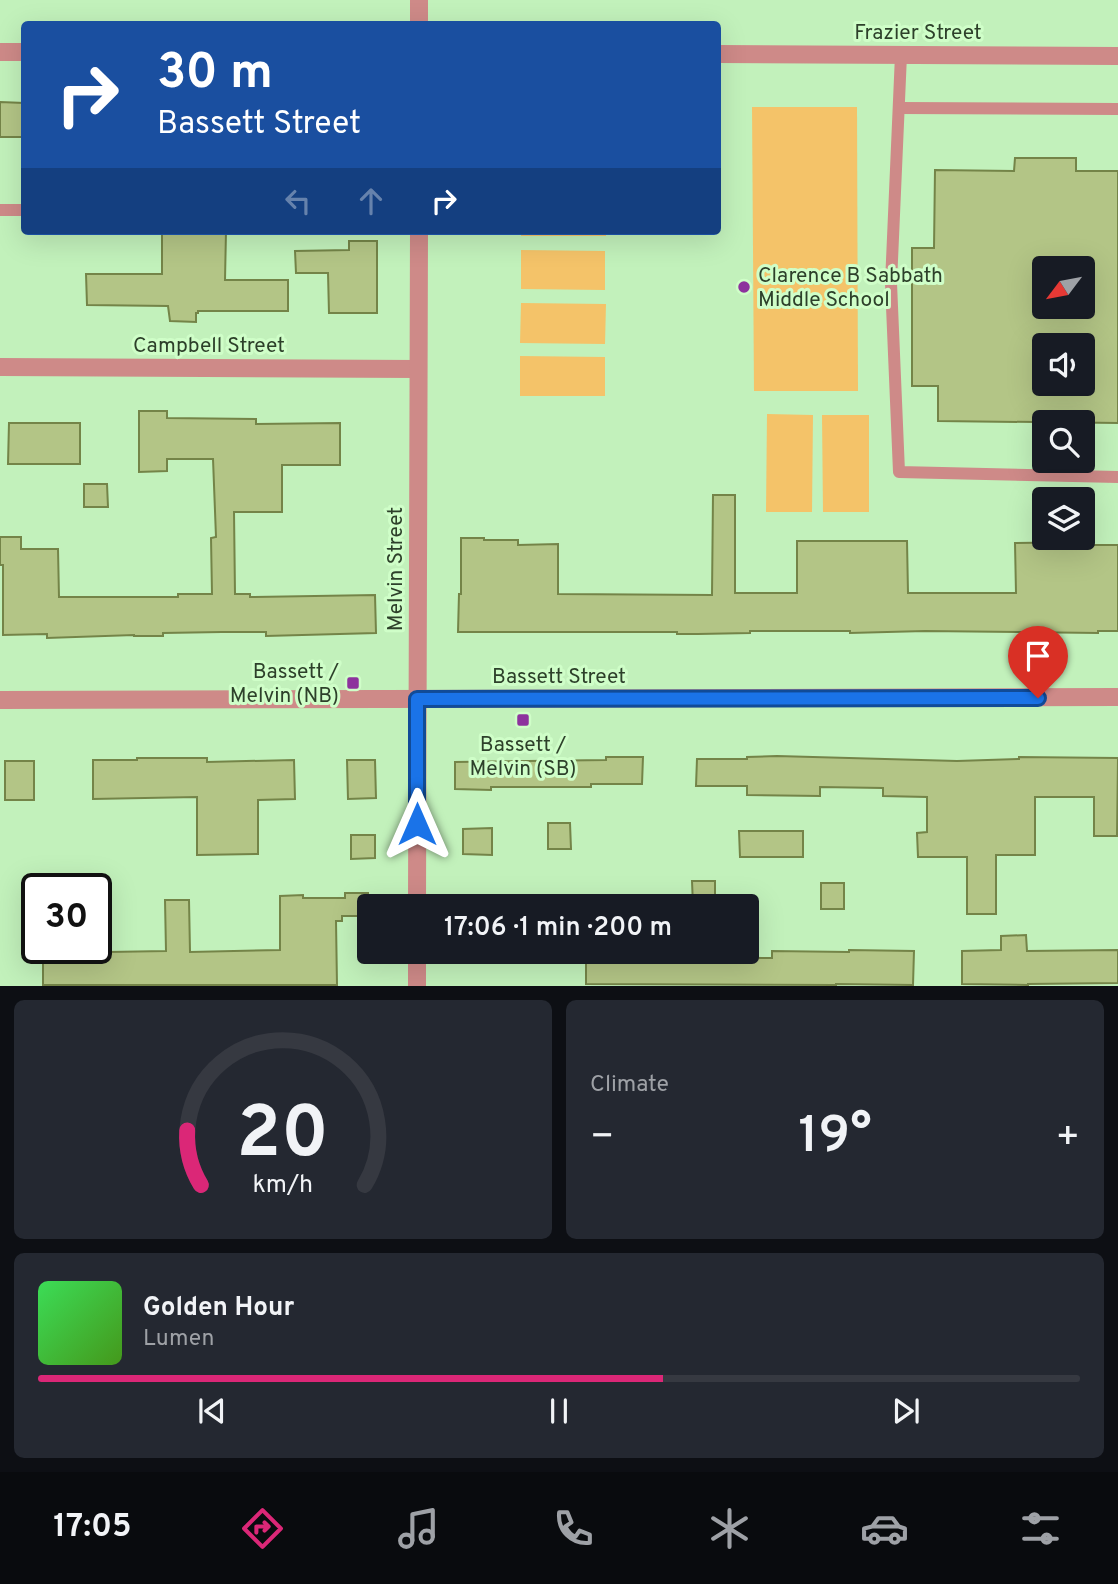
<!DOCTYPE html>
<html lang="en">
<head>
<meta charset="utf-8">
<style>
  :root { --surface:#171b24; --page:#242831; --text:#f1f3f6; --muted:#9ea1a6; --line:#363941; --accent:#db2777 }
  body { margin:0; font-family:Overpass,sans-serif; background:var(--page); color:var(--text); height:100vh; display:flex; flex-direction:column; font-size:26px; white-space:nowrap }
  * { box-sizing:border-box; margin:0 }
  p { font-size:23px; color:var(--muted) }
  .icon { flex:none; width:38px; height:38px; fill:none; stroke:currentColor; stroke-width:2; stroke-linecap:round; stroke-linejoin:round }
  .map { position:relative; height:986px; overflow:hidden }
  .details { display:flex; flex-direction:column; gap:14px; padding:14px; background:#0d0f14; flex:1 }
  .details>* { flex:none }
  .hud { position:absolute; left:21px; top:21px; width:700px; height:214px; border-radius:7px; box-shadow:0 7px 28px #0002; background:#1a4fa0; color:#fff; overflow:hidden }
  .needle { width:46px; rotate:238deg }
  .controls { position:absolute; left:1032px; top:256px; display:grid; gap:14px }
  .controls a { display:grid; place-items:center; width:63px; height:63px; border-radius:7px; background:var(--surface); box-shadow:0 7px 28px #0002; font-size:35px }
  .speed { position:absolute; left:21px; top:873px; display:flex; gap:14px; font-size:35px; font-weight:700; text-align:center }
  .speed>* { display:grid; place-content:center; width:91px; height:91px; border-radius:50%; background:var(--surface); box-shadow:0 7px 28px #0002; line-height:1 }
  .speed .limit { border:4px solid #111; border-radius:10px; background:#fff; color:#111 }
  .pin { position:absolute; display:grid; place-items:center; width:60px; height:60px; color:#fff; margin:-72px -30px; border-radius:50% 50% 50% 0; rotate:-45deg; box-shadow:0 0 7px #0007 }
  .pin .icon { rotate:45deg }
  .me { position:absolute; width:77px; margin:-38px; rotate:0deg; stroke-linejoin:round; filter:drop-shadow(0 0 5px #0008) }
  .turn { display:flex; align-items:center; gap:24px; height:147px; padding:0 21px; font-size:32px }
  .turn .icon { width:91px; height:91px; stroke-width:2.5 }
  .turn b { display:block; font-size:49px; line-height:60px }
  .lanes { display:flex; align-items:center; height:66px; padding:0 21px; background:#0003; justify-content:center; gap:35px; direction:ltr }
  .lanes .off { opacity:.35 }
  .big { font-size:52px; font-weight:600; line-height:1.1 }
  .details .widget { flex:1; display:flex; flex-direction:column; justify-content:center; gap:10px; min-width:0; padding:0 24px; border-radius:10px; background:var(--page) }
  .details .dial { align-items:center; gap:0 }
  .dial svg { height:182px; overflow:visible; fill:none; stroke:var(--line); stroke-width:7; stroke-linecap:round; text-anchor:middle }
  .dial text { fill:var(--text); stroke:none }
  .song { display:flex; align-items:center; gap:21px }
  .cover { width:84px; height:84px; border-radius:10px; background:linear-gradient(135deg,hsl(130 70% 55%),hsl(100 70% 35%)) }
  .played { height:7px; border-radius:4px; background:linear-gradient(90deg,var(--accent) 60%,var(--line) 60%) }
  .keys { display:flex; justify-content:space-around; direction:ltr }
  .heat { display:flex; justify-content:space-between; align-items:center; font-size:38px; direction:ltr }
  .details .tiles { flex:1; display:grid; gap:14px; grid-template-columns:1fr 1fr }
  .widget:last-child { grid-column:span 2 }
  .trip { position:absolute; left:357px; top:894px; width:402px; height:70px; border-radius:7px; background:var(--surface); box-shadow:0 7px 28px #0002; font-weight:600; line-height:70px; text-align:center }
  .tabs { display:flex; height:112px; justify-content:space-around; align-items:center; background:#090b0e; color:var(--muted) }
  .tabs .icon { width:49px; height:49px }
  .tabs .selected { color:var(--accent) }
  .tabs b { font-size:32px; color:var(--text) }
  .map>svg:first-child { display:block }
  .green { fill:#f4c369 }
  .building { fill:#b3c586; stroke:#748448; stroke-width:2; fill-rule:evenodd }
  .lines { fill:none; stroke-linecap:round; stroke-linejoin:round }
  .service { stroke:#ce8a88; stroke-width:12 }
  .minor { stroke:#ce8a88; stroke-width:18 }
  .route-casing { stroke:#114b97; stroke-width:18 }
  .route { stroke:#1a73e8; stroke-width:12 }
  .poi-dot { fill:#8d329d; stroke:#cffec8; stroke-width:2.5 }
  .labels { text-anchor:middle; stroke-width:6; stroke-linejoin:round; paint-order:stroke }
  .street-label { font-size:21px; fill:#2d402a; stroke:#cffec8 }
  .poi-label { font-size:21px; fill:#2d402a; stroke:#cffec8; text-anchor:start }
</style>
</head>
<body>
<div class="map">
<svg width="1118" height="986" viewBox="0 0 1118 986">
  <rect width="100%" height="100%" fill="#c2f1bb"/>
  <g class="green">
    <path d="M 752,107 L 857,107 L 858,391 L 754,391 Z"/>
    <rect x="521" y="231" width="85" height="5"/>
    <path d="M 521,250 L 605,251 L 605,290 L 521,289 Z"/>
    <path d="M 521,303 L 606,304 L 605,344 L 520,343 Z"/>
    <path d="M 520,356 L 605,357 L 605,396 L 520,396 Z"/>
    <path d="M 767,414 L 813,415 L 812,512 L 766,512 Z"/>
    <path d="M 822,415 L 869,415 L 869,512 L 823,512 Z"/>
  </g>
  <g class="building">
    <path d="M 0,102 L 24,103 L 24,137 L 0,137 Z"/>
    <path d="M 1015,158 L 1076,158 L 1076,171 L 1118,171 L 1118,423 L 938,421 L 938,386 L 912,386 L 912,248 L 934,248 L 935,170 L 1014,171 ZM 1045,268 L 1083,268 L 1083,306 L 1045,306 ZM 1045,345 L 1083,345 L 1083,383 L 1045,383 Z"/>
    <path d="M 162,231 L 226,231 L 225,280 L 288,280 L 288,311 L 198,311 L 198,313 L 196,313 L 196,322 L 170,321 L 168,306 L 87,305 L 86,274 L 162,274 Z"/>
    <path d="M 349,241 L 377,241 L 377,313 L 329,313 L 328,273 L 296,273 L 295,251 L 349,250 Z"/>
    <path d="M 139,411 L 167,411 L 167,418 L 256,419 L 256,424 L 340,423 L 340,465 L 282,465 L 282,512 L 234,512 L 235,594 L 250,594 L 250,597 L 375,595 L 376,633 L 266,636 L 266,632 L 222,632 L 163,633 L 163,636 L 134,636 L 134,635 L 47,638 L 47,634 L 3,635 L 3,565 L 0,565 L 0,537 L 21,537 L 21,549 L 58,549 L 59,597 L 178,597 L 178,594 L 212,594 L 211,538 L 216,537 L 213,459 L 167,459 L 167,471 L 139,472 Z"/>
    <path d="M 9,423 L 80,423 L 80,464 L 8,464 Z"/>
    <path d="M 84,484 L 107,484 L 108,507 L 84,507 Z"/>
    <path d="M 713,495 L 735,495 L 735,593 L 797,593 L 797,541 L 907,541 L 908,593 L 1016,593 L 1015,543 L 1083,542 L 1083,545 L 1118,545 L 1118,631 L 1098,631 L 1098,633 L 925,631 L 850,633 L 850,631 L 750,631 L 750,633 L 698,634 L 677,634 L 677,632 L 458,632 L 459,594 L 461,594 L 461,538 L 484,538 L 484,540 L 518,540 L 518,545 L 558,544 L 558,594 L 712,595 Z"/>
    <path d="M 777,756 L 957,761 L 1019,759 L 1019,757 L 1118,758 L 1117,836 L 1094,836 L 1094,797 L 1035,797 L 1035,855 L 996,855 L 996,914 L 967,914 L 967,857 L 918,857 L 917,833 L 927,832 L 927,797 L 883,796 L 883,788 L 820,787 L 820,796 L 747,795 L 747,786 L 696,786 L 697,759 L 747,759 L 747,757 Z"/>
    <path d="M 606,757 L 643,757 L 642,784 L 591,784 L 591,787 L 491,787 L 491,790 L 455,789 L 455,762 L 606,760 Z"/>
    <path d="M 137,758 L 207,758 L 207,762 L 294,760 L 295,799 L 258,800 L 258,854 L 197,855 L 197,797 L 93,799 L 93,760 L 137,760 Z"/>
    <path d="M 347,760 L 375,760 L 376,798 L 348,799 Z"/>
    <rect x="5" y="761" width="29" height="39"/>
    <path d="M 548,823 L 570,823 L 571,849 L 548,849 Z"/>
    <path d="M 492,828 L 492,855 L 463,854 L 463,829 Z"/>
    <path d="M 739,831 L 803,831 L 803,857 L 740,857 Z"/>
    <path d="M 351,835 L 375,835 L 375,858 L 351,859 Z"/>
    <path d="M 692,881 L 715,881 L 715,906 L 693,906 Z"/>
    <rect x="821" y="883" width="23" height="26"/>
    <path d="M 345,893 L 368,893 L 368,916 L 342,916 L 342,921 L 336,921 L 337,985 L 43,985 L 43,953 L 81,953 L 81,950 L 108,950 L 108,952 L 166,951 L 165,900 L 189,900 L 190,952 L 280,950 L 280,896 L 303,895 L 303,898 L 345,898 Z"/>
    <path d="M 1026,935 L 1027,951 L 1118,950 L 1118,983 L 1028,984 L 1028,985 L 962,984 L 962,951 L 1001,950 L 1001,936 Z"/>
    <path d="M 849,950 L 914,951 L 913,985 L 836,984 L 836,985 L 586,984 L 586,957 L 637,957 L 637,952 L 664,952 L 664,957 L 772,958 L 772,951 L 849,952 Z"/>
  </g>
  <g class="lines">
    <g class="service">
      <path d="M 901,55 L 891,283 L 899,472 L 1118,477"/>
      <path d="M 899,108 L 1118,109"/>
      <path d="M 0,210 L 24,210"/>
    </g>
    <g class="minor">
      <path d="M 419,24 L 419,0"/>
      <path d="M 0,52 L 24,52"/>
      <path d="M 718,54 L 1118,56"/>
      <path d="M 0,367 L 418,369"/>
      <path d="M 0,700 L 1118,697"/>
      <path d="M 417,906 L 419,231"/>
      <path d="M 417,986 L 417,952"/>
    </g>
  </g>
  <g class="lines">
    <defs>
      <path id="route" d="M 417,824 L 417,699 L 1038,698"/>
    </defs>
    <use href="#route" class="route-casing"/>
    <use href="#route" class="route"/>
  </g>
  <g class="poi-dot">
    <circle cx="744" cy="287" r="7"/>
    <rect x="346" y="676" width="14" height="14" rx="3.5"/>
    <rect x="516" y="713" width="14" height="14" rx="3.5"/>
  </g>
  <g class="labels">
    <g class="street-label">
      <text x="918" y="39">Frazier Street</text>
      <text x="209" y="352">Campbell Street</text>
      <text transform="translate(395 569) rotate(-90)" y="7">Melvin Street</text>
      <text x="559" y="683">Bassett Street</text>
    </g>
    <g class="poi-label">
      <text x="758" y="282">Clarence B Sabbath<tspan x="758" dy="24">Middle School</tspan></text>
      <text x="339" y="678" text-anchor="end">Bassett /<tspan x="339" dy="24">Melvin (NB)</tspan></text>
      <text x="523" y="751" text-anchor="middle">Bassett /<tspan x="523" dy="24">Melvin (SB)</tspan></text>
    </g>
  </g>
</svg>
<div class="controls">
<a><svg class="needle" viewBox="-14 -14 28 28"><path d="M0-13l5 13h-10z" fill="#e53935"/><path d="M0 13l5-13h-10z" fill="#9ea1a6"/></svg></a>
<a><svg class="icon" aria-label="sound" viewBox="0 0 24 24"><path d="M4 9h4l5-4v14l-5-4H4zM17 9q2 3 0 6"/></svg></a>
<a><svg class="icon" aria-label="search" viewBox="0 0 24 24"><circle cx="10" cy="10" r="6"/><path d="M15 15l6 6"/></svg></a>
<a><svg class="icon" aria-label="layers" viewBox="0 0 24 24"><path d="M12 4l9 5-9 5-9-5zM3 14l9 5 9-5"/></svg></a>
</div>
<div class="speed"><div class="limit">30</div></div>
<div class="pin" style="left:1038px;top:698px;background:#d93025"><svg class="icon" aria-label="arrive" viewBox="0 0 24 24"><path d="M6 21V4h12l-3 4 3 4H6"/></svg></div>
<svg class="me" style="left:417px;top:824px" viewBox="-20 -20 40 40"><path d="M0-17L14 15 0 8-14 15z" fill="#1a73e8" stroke="#fff" stroke-width="4"/></svg>
<div class="trip">17:06 · 1 min · 200 m</div>
<div class="hud">
<div class="turn"><svg class="icon" aria-label="right" viewBox="0 0 24 24"><path d="M7 20v-9h11M14 6l5 5-5 5"/></svg><div><b>30 m</b>Bassett Street</div></div>
<div class="lanes"><svg class="icon off" aria-label="left" viewBox="0 0 24 24"><path d="M17 20v-9H6M10 6l-5 5 5 5"/></svg><svg class="icon off" aria-label="ahead" viewBox="0 0 24 24"><path d="M12 20V5M6 11l6-6 6 6"/></svg><svg class="icon" aria-label="right" viewBox="0 0 24 24"><path d="M7 20v-9h11M14 6l5 5-5 5"/></svg></div>
</div>
</div>
<section class="details">
<div class="tiles">
<div class="widget dial"><svg viewBox="0 0 100 80">
<path d="M14 69A42 42 0 1 1 86 69"/>
<path d="M14 69A42 42 0 0 1 8 45" stroke="#db2777"/>
<text x="50" y="56" font-size="32" font-weight="700">20</text>
<text x="50" y="72" font-size="11">km/h</text>
</svg></div>
<div class="widget"><p>Climate</p>
<div class="heat"><a>−</a><b class="big">19°</b><a>+</a></div>
</div>
<div class="widget">
<div class="song"><i class="cover"></i><div><b>Golden Hour</b><p>Lumen</p></div></div>
<div class="played"></div>
<div class="keys"><svg class="icon" aria-label="previous" viewBox="0 0 24 24"><path d="M18 5L8 12l10 7zM5 5v14"/></svg><svg class="icon" aria-label="pause" viewBox="0 0 24 24"><path d="M8 5v14M16 5v14"/></svg><svg class="icon" aria-label="next" viewBox="0 0 24 24"><path d="M6 5l10 7-10 7zM19 5v14"/></svg></div>
</div>
</div>
</section>
<nav class="tabs">
<b>17:05</b>
<svg class="icon selected" aria-label="directions" viewBox="0 0 24 24"><path d="M12 3l9 9-9 9-9-9zM9 14v-3h6M13 9l2 2-2 2"/></svg>
<svg class="icon" aria-label="music" viewBox="0 0 24 24"><path d="M9 18V5l10-2v13"/><circle cx="6" cy="18" r="3"/><circle cx="16" cy="16" r="3"/></svg>
<svg class="icon" aria-label="phone" viewBox="0 0 24 24"><path d="M5 4h4l2 5-3 2q2 4 5 5l2-3 5 2v4C11 20 4 13 5 4z"/></svg>
<svg class="icon" aria-label="climate" viewBox="0 0 24 24"><path d="M12 3v18M4 7l16 10M4 17L20 7"/></svg>
<svg class="icon" aria-label="car" viewBox="0 0 24 24"><path d="M5 17H2v-5l4-1 3-4h7l3 4 3 1v5h-3M9 17h6M6 11h13"/><circle cx="7" cy="17" r="2"/><circle cx="17" cy="17" r="2"/></svg>
<svg class="icon" aria-label="filters" viewBox="0 0 24 24"><path d="M4 7h16M4 17h16"/><circle cx="9" cy="7" r="2"/><circle cx="15" cy="17" r="2"/></svg>
</nav>
</body>
</html>
